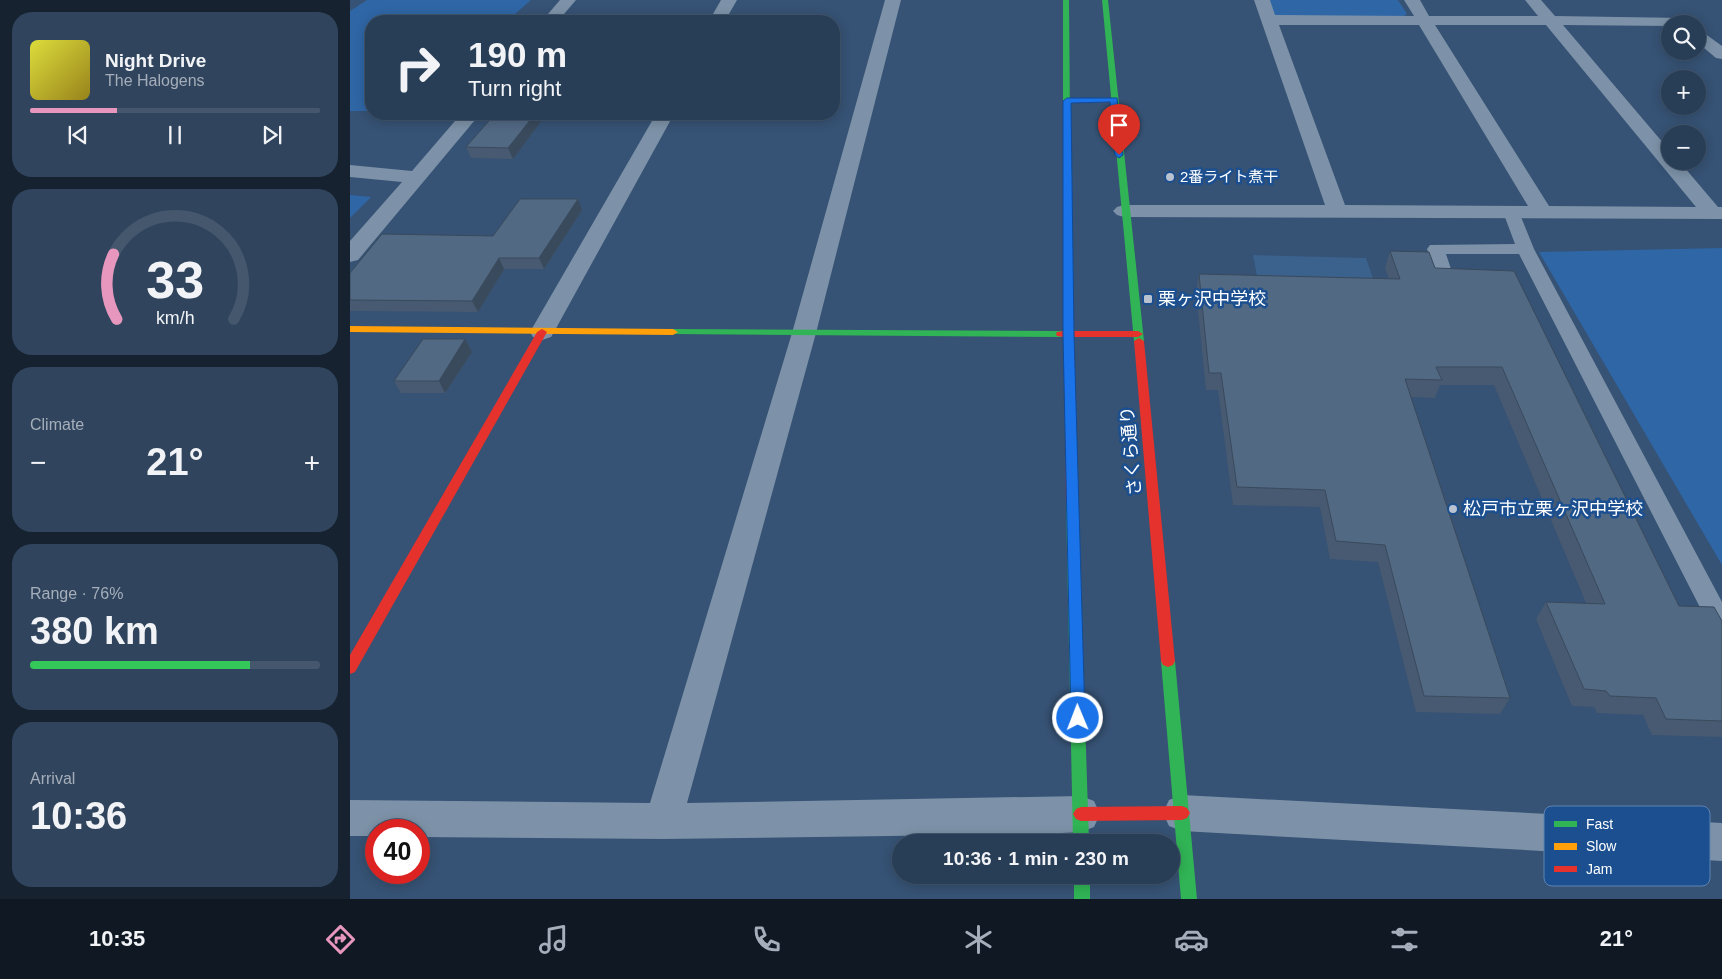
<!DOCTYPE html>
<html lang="en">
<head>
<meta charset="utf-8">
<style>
  :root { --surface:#283e57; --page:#30455d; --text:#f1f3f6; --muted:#a5aeba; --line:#44576d; --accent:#e797bd }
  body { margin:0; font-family:Helvetica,"Noto Sans JP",sans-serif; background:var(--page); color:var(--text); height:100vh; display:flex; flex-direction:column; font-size:19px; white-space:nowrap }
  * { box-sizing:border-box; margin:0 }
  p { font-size:16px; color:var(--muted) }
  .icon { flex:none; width:28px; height:28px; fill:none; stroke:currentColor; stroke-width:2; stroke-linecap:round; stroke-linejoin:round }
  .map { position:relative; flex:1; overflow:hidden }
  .side { display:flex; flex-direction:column; gap:12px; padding:12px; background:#162230; width:350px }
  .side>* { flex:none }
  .hud { position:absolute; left:15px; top:15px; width:475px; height:105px; border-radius:20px; box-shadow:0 2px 12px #0003,0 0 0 1px var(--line); background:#283e57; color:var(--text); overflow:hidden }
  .controls { position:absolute; left:1311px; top:15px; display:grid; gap:10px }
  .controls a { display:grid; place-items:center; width:45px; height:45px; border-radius:50%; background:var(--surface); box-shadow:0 2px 12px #0003,0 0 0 1px var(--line); font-size:25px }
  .speed { position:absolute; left:15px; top:819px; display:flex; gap:10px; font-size:25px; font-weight:700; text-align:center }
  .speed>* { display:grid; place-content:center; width:65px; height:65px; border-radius:50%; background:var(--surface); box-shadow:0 2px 12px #0003,0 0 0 1px var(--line); line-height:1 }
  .speed .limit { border:8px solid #d22; background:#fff; color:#111 }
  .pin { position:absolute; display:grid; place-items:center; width:42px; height:42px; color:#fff; margin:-51px -21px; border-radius:50% 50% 50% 0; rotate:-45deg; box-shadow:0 0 5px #0007 }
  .pin .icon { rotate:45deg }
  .me { position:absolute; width:55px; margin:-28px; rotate:359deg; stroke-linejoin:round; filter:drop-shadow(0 0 4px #0008) }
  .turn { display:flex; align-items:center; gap:18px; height:105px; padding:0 20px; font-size:22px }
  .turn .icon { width:65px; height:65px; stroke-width:2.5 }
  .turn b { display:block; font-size:35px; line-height:42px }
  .big { font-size:38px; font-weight:700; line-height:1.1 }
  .side .tile { flex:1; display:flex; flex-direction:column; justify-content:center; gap:8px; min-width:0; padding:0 18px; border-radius:20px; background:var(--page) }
  .side .dial { align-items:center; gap:0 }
  .dial svg { height:130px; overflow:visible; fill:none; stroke:var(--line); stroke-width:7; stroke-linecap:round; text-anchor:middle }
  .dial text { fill:var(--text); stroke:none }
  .song { display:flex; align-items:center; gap:15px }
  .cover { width:60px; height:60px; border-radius:8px; background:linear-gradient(135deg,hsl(60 70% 55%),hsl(50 70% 35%)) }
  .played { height:5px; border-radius:2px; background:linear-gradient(90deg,var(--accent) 30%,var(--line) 30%) }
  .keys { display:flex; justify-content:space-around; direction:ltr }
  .heat { display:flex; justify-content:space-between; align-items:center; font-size:28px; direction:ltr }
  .charge { height:8px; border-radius:4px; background:linear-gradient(90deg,#34c759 76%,var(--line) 0) }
  .trip { position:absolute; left:542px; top:834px; width:288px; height:50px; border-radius:25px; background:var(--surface); box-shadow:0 2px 12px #0003,0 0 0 1px var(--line); font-weight:700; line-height:50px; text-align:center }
  .dock { display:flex; height:80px; justify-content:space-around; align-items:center; background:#101923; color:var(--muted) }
  .dock .icon { width:35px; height:35px }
  .dock .active { color:var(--accent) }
  .dock b { font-size:22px; color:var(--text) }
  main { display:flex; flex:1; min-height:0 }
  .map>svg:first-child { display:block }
  .green { fill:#2f66a5 }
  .water { fill:#3b618d }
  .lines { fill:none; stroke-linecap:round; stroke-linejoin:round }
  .lane { fill:#7d92a8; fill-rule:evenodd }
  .street { fill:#7d92a8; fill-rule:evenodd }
  .fast { fill:#30b455; fill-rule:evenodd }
  .slow { fill:#ff9f0a; fill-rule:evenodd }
  .jam { fill:#e5322d; fill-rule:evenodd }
  .wall { fill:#475a72 }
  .shaded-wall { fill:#394a5c }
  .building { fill:#526984; stroke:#394a5c }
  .route { fill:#1a73e8; stroke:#114b97 }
  .poi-dot { fill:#b9c2ce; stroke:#1b4f8f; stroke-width:2 }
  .labels { text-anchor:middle; stroke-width:5; stroke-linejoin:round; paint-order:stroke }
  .far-poi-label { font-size:15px; fill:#fff; stroke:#1b4f8f; text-anchor:start }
  .poi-label { font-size:18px; fill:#fff; stroke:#1b4f8f; text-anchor:start }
  .street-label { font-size:18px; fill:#fff; stroke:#1b4f8f }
  .key { fill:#1b4f8f; stroke:#5f84b1; stroke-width:1 }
  .key-label { font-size:14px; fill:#fff }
</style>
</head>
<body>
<main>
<section class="side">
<div class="tile">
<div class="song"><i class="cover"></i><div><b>Night Drive</b><p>The Halogens</p></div></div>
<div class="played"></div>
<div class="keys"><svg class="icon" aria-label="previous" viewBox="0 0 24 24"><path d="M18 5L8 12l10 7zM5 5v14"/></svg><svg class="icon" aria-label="pause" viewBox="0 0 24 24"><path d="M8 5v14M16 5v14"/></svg><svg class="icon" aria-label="next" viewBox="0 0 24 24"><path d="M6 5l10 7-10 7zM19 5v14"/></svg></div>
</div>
<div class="tile dial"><svg viewBox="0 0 100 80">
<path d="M14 69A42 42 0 1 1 86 69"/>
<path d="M14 69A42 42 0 0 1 12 29" stroke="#e797bd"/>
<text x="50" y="56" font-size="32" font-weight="700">33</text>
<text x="50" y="72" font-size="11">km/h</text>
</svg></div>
<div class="tile"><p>Climate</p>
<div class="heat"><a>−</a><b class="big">21°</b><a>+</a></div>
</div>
<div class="tile"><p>Range · 76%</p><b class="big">380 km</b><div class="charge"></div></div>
<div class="tile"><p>Arrival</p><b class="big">10:36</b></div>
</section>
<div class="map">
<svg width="1372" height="899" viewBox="0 0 1372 899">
  <rect width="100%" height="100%" fill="#365274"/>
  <g class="green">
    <path d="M 17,0 L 181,0 L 157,21 L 21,21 L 21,111 L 0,111 L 0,11 Z"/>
    <path d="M 918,0 L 1048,0 L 1057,14 L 1051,18 L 924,16 Z"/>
    <path d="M 0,195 L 21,197 L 0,218 Z"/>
    <path d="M 1372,248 L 1372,565 L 1189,252 Z"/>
  </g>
  <path class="water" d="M 903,255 L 1016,258 L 1025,284 L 908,281 Z"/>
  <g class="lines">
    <path class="lane" d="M 1161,207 L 1167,209 L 1169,212 L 1184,249 L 1372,602 L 1372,624 L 1367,626 L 1358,623 L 1169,254 L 1096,254 L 1101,269 L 1098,273 L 1092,274 L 1086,273 L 1077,249 L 1080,245 L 1165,244 L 1153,212 L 1155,209 Z"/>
    <g class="street">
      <path d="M 210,0 L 226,0 L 208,21 L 192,21 Z"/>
      <path d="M 371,0 L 387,0 L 375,21 L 359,21 Z"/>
      <path d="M 535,0 L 551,0 L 466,333 L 337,803 L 731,796 L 744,801 L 750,814 L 744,827 L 731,832 L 692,834 L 313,839 L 69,837 L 69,830 L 26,830 L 26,836 L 0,836 L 0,800 L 300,803 L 442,333 Z"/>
      <path d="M 904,0 L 920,0 L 925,15 L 1064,16 L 1054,0 L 1070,0 L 1079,16 L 1188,16 L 1175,0 L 1191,0 L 1205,16 L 1334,18 L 1336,21 L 1334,24 L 1320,24 L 1320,26 L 1213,25 L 1320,151 L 1320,161 L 1329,161 L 1368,207 L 1372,207 L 1372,219 L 774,217 L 767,215 L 763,211 L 767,207 L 774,205 L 975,205 ZM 929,25 L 1069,25 L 1178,206 L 995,205 ZM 1085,25 L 1196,25 L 1346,207 L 1199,206 Z"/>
      <path d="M 1348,31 L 1354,33 L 1372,46 L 1372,59 L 1366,58 L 1348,43 Z"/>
      <path d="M 111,114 L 130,114 L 8,260 L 0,262 L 0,241 L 52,182 L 0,177 L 0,165 L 62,171 Z"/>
      <path d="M 306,114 L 324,114 L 204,332 L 201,337 L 192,340 L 183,337 L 180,332 Z"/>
      <path d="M 832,795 L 1372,823 L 1372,861 L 832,831 L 819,826 L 813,813 L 819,800 Z"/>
    </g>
    <g class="fast">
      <path d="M 713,0 L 719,0 L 721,246 L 717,249 L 713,246 Z"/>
      <path d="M 752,0 L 758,0 L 794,341 L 789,344 L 784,341 Z"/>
      <path d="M 323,329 L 711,331 L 716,334 L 711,337 L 319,334 L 318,332 L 319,330 Z"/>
      <path d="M 722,500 L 726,501 L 728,504 L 739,842 L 723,842 L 716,504 L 718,501 Z"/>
      <path d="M 818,655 L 823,657 L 825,661 L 847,899 L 831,899 L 811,661 L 813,657 Z"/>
      <rect x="724" y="875" width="16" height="24"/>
    </g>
    <path class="slow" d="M 0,326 L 323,329 L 328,332 L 323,335 L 0,332 Z"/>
    <g class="jam">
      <path d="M 764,98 L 767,98 L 767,102 L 717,103 L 713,101 L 717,99 Z"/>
      <path d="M 717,243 L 721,246 L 724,331 L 788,331 L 793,334 L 788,337 L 724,337 L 728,504 L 726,507 L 718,507 L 716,504 L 714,337 L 707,336 L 706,334 L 707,332 L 714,331 L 713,246 Z"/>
      <path d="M 192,329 L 197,332 L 5,672 L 0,674 L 0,655 L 187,332 Z"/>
      <path d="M 789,338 L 794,341 L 825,661 L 823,665 L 818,667 L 813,665 L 811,661 L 784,341 Z"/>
      <path d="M 832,806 L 837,808 L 840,813 L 837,818 L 832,820 L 731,821 L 726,819 L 723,814 L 726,809 L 731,807 Z"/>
    </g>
  </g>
  <g class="wall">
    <path d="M 145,114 L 190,114 L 192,120 L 163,159 L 121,158 L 116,147 Z"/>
    <path d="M 232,210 L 194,269 L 154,269 L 128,312 L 0,311 L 0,273 L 143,236 Z"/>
    <path d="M 1040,251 L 1085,268 L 1329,606 L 1372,621 L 1372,737 L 1302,735 L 1293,715 L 1247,713 L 1244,707 L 1222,706 L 1186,619 L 1196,602 L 1236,603 L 1144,385 L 1090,385 L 1085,398 L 1060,397 L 1160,698 L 1150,714 L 1066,712 L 1028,562 L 980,559 L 970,507 L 883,505 L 868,390 L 856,390 L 846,291 L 849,274 L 1039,279 L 1035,268 Z"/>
    <path d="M 115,339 L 122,352 L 95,393 L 51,393 L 44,381 Z"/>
  </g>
  <g class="shaded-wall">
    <path d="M 185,114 L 190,114 L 192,120 L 163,159 L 158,148 Z"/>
    <path d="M 228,199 L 232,210 L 194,269 L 189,258 Z"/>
    <path d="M 149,258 L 154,269 L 128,312 L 122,301 Z"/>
    <path d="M 115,339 L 122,352 L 95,393 L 89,381 Z"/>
  </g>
  <g class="building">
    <path d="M 145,114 L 185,114 L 158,148 L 116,147 Z"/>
    <path d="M 170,199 L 228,199 L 189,258 L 149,258 L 122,301 L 0,300 L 0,273 L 32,234 L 143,236 Z"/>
    <path d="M 1040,251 L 1079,252 L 1085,268 L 1164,271 L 1329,606 L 1364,607 L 1372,621 L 1372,721 L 1316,719 L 1306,698 L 1260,696 L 1256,691 L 1234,689 L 1196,602 L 1255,604 L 1152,367 L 1086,367 L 1092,380 L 1055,379 L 1160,698 L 1074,696 L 1035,545 L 986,541 L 975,490 L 887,487 L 871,373 L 859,373 L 849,274 L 1050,279 Z"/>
    <path d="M 73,339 L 115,339 L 89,381 L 44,381 Z"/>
  </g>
  <path class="route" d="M 767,98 L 773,155 L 769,158 L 765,155 L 760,102 L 721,103 L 724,334 L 735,718 L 733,722 L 728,724 L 723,722 L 721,718 L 713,334 L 713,101 L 717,98 Z"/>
  <g class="poi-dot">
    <circle cx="820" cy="177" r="5"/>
    <rect x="793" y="294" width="10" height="10" rx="2.5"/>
    <circle cx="1103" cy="509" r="5"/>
  </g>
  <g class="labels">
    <g class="far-poi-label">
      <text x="830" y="182">2番ライト煮干</text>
    </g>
    <g class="poi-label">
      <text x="808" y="305">栗ヶ沢中学校</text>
      <text x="1113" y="515">松戸市立栗ヶ沢中学校</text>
    </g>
    <g class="street-label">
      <text transform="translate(781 451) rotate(-95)" y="6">さくら通り</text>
    </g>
  </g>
  <rect x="1194" y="806" width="166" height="80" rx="8" class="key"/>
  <rect x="1204" y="821" width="23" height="6" fill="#30b455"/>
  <rect x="1204" y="843" width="23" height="7" fill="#ff9f0a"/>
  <rect x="1204" y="866" width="23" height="6" fill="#e5322d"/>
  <g class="key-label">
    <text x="1236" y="829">Fast</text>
    <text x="1236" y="851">Slow</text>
    <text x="1236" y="874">Jam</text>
  </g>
</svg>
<div class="controls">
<a><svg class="icon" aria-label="search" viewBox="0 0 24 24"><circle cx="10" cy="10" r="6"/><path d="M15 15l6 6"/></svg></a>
<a>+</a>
<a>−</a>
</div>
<div class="speed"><div class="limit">40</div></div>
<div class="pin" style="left:769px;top:155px;background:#d93025"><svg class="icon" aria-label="arrive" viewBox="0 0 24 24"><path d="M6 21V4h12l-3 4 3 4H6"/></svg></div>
<svg class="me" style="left:728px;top:718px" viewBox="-20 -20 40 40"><circle r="17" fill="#1a73e8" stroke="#fff" stroke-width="3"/><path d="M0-11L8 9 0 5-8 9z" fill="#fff"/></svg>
<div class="trip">10:36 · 1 min · 230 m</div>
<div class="hud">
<div class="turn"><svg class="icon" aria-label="right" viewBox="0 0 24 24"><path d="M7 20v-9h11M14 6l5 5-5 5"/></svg><div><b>190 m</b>Turn right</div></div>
</div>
</div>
</main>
<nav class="dock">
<b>10:35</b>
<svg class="icon active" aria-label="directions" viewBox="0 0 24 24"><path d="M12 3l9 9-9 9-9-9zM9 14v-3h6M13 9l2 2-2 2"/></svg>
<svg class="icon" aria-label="music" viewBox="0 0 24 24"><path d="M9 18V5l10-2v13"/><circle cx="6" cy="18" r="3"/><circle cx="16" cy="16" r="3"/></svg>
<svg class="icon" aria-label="phone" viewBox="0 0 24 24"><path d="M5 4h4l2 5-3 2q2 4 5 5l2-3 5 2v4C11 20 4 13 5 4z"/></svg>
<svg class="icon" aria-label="climate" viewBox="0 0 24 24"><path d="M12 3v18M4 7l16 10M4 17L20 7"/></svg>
<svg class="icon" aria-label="car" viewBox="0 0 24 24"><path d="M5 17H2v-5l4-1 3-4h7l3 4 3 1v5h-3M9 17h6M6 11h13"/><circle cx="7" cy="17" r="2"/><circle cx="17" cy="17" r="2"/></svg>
<svg class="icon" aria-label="filters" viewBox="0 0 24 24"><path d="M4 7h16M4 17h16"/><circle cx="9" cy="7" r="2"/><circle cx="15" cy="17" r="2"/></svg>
<b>21°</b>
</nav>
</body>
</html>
